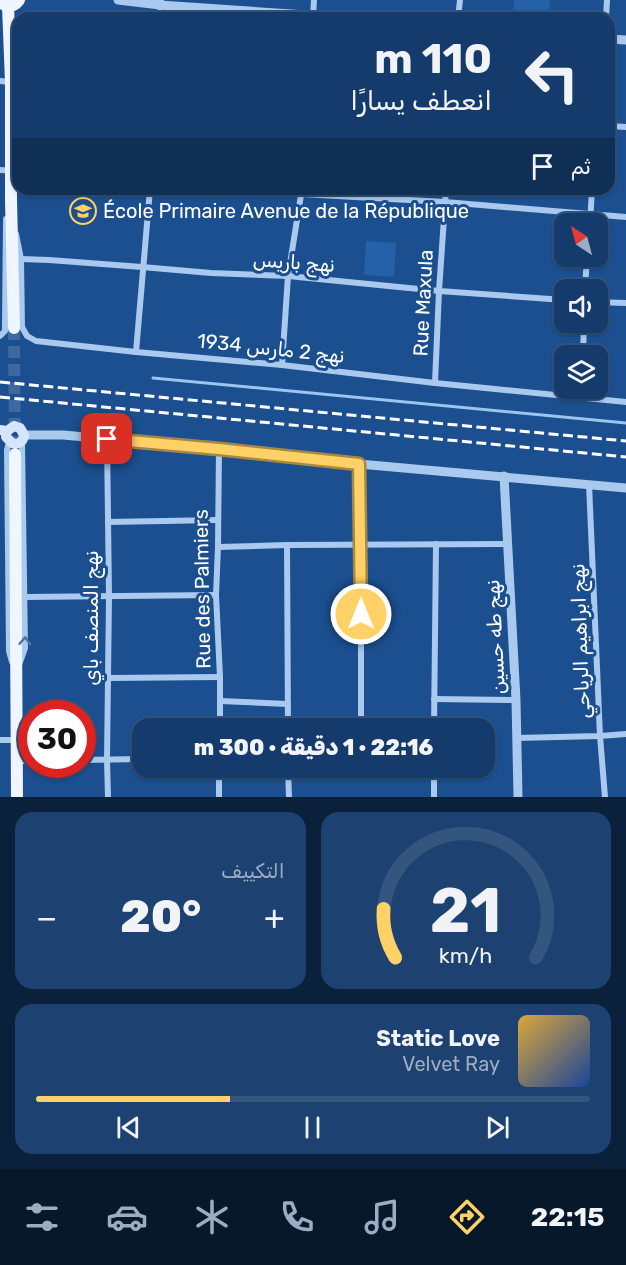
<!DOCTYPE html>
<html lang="ar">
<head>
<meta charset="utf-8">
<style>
  :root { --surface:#143b6b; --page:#1d4271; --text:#f1f3f6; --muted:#9dadc1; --line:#33557e; --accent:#ffd166 }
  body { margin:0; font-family:Rubik,"Noto Naskh Arabic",sans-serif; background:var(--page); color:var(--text); direction:rtl; height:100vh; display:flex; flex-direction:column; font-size:22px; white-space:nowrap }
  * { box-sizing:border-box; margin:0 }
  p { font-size:20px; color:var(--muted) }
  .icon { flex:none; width:33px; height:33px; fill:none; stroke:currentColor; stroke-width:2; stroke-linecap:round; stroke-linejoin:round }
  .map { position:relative; height:797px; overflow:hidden; direction:ltr }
  .side { display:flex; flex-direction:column; gap:15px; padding:15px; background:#0b203b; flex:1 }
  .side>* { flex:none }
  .top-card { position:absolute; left:12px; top:12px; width:603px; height:183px; border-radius:18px; box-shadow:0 2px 4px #0004,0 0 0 2px var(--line); direction:rtl; background:#143b6b; color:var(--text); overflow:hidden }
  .needle { width:39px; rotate:324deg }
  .buttons { position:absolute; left:554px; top:213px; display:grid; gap:12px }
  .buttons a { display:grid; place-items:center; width:54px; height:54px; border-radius:12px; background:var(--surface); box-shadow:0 2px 4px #0004,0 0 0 2px var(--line); font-size:30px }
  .speed { position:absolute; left:18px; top:700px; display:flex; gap:12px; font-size:30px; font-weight:700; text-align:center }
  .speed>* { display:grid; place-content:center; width:78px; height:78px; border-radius:50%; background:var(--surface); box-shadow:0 2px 4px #0004,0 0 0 2px var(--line); line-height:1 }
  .speed .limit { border:9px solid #d22; background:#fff; color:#111 }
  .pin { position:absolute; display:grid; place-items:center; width:51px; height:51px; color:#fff; margin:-26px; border-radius:12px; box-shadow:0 3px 9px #0006 }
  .me { position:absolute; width:66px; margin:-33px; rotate:0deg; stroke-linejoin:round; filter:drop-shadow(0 0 4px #0008) }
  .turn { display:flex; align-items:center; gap:21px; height:126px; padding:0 24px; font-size:27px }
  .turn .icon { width:78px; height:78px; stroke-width:2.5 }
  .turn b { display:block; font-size:42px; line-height:51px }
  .then { display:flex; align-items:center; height:57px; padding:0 24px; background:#0003; gap:12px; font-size:22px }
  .big { font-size:45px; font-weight:800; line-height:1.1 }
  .side .tile { flex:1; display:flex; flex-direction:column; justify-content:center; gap:9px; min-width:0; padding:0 21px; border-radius:18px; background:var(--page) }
  .side .dial { align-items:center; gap:0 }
  .dial svg { height:156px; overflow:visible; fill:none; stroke:var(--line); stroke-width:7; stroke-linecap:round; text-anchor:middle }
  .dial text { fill:var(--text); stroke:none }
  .song { display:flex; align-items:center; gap:18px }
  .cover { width:72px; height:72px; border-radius:9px; background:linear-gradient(135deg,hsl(40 70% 55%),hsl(220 70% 35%)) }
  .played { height:6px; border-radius:3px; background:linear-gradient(90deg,var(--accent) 35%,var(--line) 35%) }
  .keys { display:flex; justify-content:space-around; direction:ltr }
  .heat { display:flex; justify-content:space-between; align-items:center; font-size:33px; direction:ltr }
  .side .tiles { flex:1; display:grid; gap:15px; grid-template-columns:1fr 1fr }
  .tile:last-child { grid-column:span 2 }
  .trip { position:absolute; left:132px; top:718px; width:363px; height:60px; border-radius:18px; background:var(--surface); box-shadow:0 2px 4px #0004,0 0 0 2px var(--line); font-weight:800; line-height:60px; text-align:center; direction:rtl }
  .menu { display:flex; height:96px; justify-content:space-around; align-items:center; background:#08182b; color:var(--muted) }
  .menu .icon { width:42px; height:42px }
  .menu .current { color:var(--accent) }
  .menu b { font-size:27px; color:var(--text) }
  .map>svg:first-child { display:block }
  .green { fill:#2461a8 }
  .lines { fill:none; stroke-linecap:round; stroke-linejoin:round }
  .stream { stroke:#9cc4f0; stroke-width:3 }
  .primary-tunnel { stroke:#3d69a0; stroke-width:12; stroke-dasharray:12 6; stroke-linecap:butt }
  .minor { stroke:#a9c9ee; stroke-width:6 }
  .tertiary { stroke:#a9c9ee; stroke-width:9 }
  .secondary { stroke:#d6e6fa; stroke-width:10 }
  .primary { stroke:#f0f6ff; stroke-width:12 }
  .rail { stroke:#fff; stroke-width:3; stroke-dasharray:10 4.5; stroke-linecap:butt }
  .oneway { stroke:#4674ac }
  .route-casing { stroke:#a68842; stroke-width:15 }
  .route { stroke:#ffd166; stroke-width:10 }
  .labels { text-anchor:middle; stroke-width:6; stroke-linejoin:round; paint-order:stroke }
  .poi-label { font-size:20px; fill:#fff; stroke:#1b4f8f; text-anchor:start }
  .street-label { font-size:20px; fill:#fff; stroke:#1b4f8f }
</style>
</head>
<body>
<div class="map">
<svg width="626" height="797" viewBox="0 0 626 797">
  <rect width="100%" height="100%" fill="#1b4f8f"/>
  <g class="green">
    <path d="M 514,0 L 550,0 L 549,12 L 513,10 Z"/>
    <path d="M 366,241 L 396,243 L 394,277 L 364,275 Z"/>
  </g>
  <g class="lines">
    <path class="stream" d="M 153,378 L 626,423"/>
    <path class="primary-tunnel" d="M 14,328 L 15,453"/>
    <g class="minor">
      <path d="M 313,17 L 314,0"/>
      <path d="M 160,18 L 161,0"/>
      <path d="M 458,18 L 460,0"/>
      <path d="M 606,18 L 607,0"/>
      <path d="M 0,81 L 18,83"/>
      <path d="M 609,126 L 626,127"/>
      <path d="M 0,170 L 18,171"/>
      <path d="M 243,189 L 301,194 L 445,202 L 626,217"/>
      <path d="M 590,224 L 592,189"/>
      <path d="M 16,234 L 21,259 L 22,327 L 27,336 L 36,341 L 136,352 L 282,365 L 435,383 L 626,402"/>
      <path d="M 21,259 L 49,260 L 142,267 L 211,273 L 288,276 L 439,291 L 564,300"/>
      <path d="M 585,290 L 587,256"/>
      <path d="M 597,302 L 626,303"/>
      <path d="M 0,336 L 5,331 L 5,327 L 6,219"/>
      <path d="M 136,352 L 150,189"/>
      <path d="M 583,356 L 584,322"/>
      <path d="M 282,365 L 288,276 L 302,189"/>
      <path d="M 435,383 L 439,291 L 446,189"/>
      <path d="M 582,398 L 582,388"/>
      <path d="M 107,439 L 109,596 L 107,760 L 108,797"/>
      <path d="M 9,442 L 7,450 L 9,651 L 12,662"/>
      <path d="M 219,449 L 218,547 L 216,595 L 220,677 L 220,729"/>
      <path d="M 359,464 L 361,545 L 361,729"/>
      <path d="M 589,484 L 600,736 L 605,797"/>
      <path d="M 108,522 L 218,520"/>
      <path d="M 287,545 L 288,729"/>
      <path d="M 218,547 L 287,545 L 508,544"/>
      <path d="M 25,597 L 216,595"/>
      <path d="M 19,665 L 25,648 L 22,442"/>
      <path d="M 108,678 L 220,677"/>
      <path d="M 434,699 L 516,700"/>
      <path d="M 220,701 L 288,704"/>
      <path d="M 434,729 L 436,544"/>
      <path d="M 516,738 L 600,736 L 626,734"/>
      <path d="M 0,740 L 16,740"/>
      <path d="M 82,760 L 142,759"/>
      <path d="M 17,761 L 32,761"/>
      <path d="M 219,768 L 219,797"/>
      <path d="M 288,768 L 289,797"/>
      <path d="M 434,768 L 434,797"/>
      <path d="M 288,775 L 361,773 L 434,773"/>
    </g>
    <g class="tertiary">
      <path d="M 118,0 L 160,5 L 351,18"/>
      <path d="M 609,39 L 626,40"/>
      <path d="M 24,435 L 63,435 L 219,449 L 359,464 L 626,488"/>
      <path d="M 504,476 L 516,700 L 518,797"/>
    </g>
    <path class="secondary" d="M 0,430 L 7,431 L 14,426 L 20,428 L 24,435 C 23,442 19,445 12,443 L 6,437 L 7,431"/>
    <g class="primary">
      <path d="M 0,2 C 7,8 14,7 19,0"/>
      <path d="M 8,6 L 11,82 L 11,200 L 14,328"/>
      <path d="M 15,454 L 17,797"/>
    </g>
    <g class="rail">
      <path d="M 0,382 L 626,441"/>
      <path d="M 0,397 L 626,457"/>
    </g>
  </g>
  <defs><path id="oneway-chevron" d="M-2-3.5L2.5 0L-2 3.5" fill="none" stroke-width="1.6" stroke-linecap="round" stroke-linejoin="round" transform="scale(1.5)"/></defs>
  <use class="oneway" href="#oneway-chevron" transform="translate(25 641) rotate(-87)"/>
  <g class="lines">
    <defs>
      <path id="route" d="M 107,439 L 219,449 L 359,464 L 361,614"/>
    </defs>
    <use href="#route" class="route-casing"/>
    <use href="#route" class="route"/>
  </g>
  <defs>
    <symbol id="school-ring" viewBox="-11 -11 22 22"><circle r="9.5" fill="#1b4f8f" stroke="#ffd166" stroke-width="1.5"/><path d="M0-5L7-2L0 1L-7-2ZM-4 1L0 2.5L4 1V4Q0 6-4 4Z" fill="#ffd166"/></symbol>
  </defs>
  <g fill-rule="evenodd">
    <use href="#school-ring" x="68" y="196" width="30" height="30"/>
  </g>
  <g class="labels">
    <g class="poi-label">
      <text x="103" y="218">École Primaire Avenue de la République</text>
    </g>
    <g class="street-label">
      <text transform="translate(294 262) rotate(4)" y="7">نهج باريس</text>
      <text transform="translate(423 303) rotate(-87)" y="7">Rue Maxula</text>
      <text transform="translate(271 348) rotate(6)" y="7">نهج 2 مارس 1934</text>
      <text transform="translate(202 589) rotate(-91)" y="7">Rue des Palmiers</text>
      <text transform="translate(91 618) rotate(-90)" y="7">نهج المنصف باي</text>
      <text transform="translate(495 637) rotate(-93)" y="7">نهج طه حسين</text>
      <text transform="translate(580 641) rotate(-92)" y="7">نهج ابراهيم الرياحي</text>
    </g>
  </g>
</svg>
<div class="buttons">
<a><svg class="needle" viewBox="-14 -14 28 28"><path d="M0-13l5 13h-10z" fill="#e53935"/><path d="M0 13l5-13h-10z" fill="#9dadc1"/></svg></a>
<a><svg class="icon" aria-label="sound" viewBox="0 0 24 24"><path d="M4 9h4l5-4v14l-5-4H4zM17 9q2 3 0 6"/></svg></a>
<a><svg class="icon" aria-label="layers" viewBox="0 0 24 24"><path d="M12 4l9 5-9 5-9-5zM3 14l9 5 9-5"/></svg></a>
</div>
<div class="speed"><div class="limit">30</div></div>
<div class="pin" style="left:107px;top:439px;background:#d93025"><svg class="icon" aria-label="arrive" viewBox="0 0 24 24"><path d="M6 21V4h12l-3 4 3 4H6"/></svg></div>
<svg class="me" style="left:361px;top:614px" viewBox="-20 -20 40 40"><circle r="17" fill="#ffd166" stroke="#fff" stroke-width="3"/><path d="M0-11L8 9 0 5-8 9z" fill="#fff"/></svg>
<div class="trip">22:16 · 1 دقيقة · 300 m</div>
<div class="top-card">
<div class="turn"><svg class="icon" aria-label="left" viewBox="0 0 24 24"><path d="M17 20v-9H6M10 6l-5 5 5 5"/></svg><div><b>110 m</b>انعطف يسارًا</div></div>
<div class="then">ثم<svg class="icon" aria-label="arrive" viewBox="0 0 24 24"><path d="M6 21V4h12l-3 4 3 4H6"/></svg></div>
</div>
</div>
<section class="side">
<div class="tiles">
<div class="tile dial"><svg viewBox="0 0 100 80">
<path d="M14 69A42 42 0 1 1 86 69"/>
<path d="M14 69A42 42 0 0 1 8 44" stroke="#ffd166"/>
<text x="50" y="56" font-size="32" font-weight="700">21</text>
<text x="50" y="72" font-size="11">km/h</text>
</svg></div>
<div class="tile"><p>التكييف</p>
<div class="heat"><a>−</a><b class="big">20°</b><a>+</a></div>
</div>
<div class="tile">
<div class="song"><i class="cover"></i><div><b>Static Love</b><p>Velvet Ray</p></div></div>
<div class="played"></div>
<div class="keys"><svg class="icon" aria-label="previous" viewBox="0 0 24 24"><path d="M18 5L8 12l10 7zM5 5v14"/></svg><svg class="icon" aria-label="pause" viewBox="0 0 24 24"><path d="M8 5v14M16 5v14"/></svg><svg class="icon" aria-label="next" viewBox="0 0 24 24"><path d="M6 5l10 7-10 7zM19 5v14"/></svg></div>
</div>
</div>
</section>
<nav class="menu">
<b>22:15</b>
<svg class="icon current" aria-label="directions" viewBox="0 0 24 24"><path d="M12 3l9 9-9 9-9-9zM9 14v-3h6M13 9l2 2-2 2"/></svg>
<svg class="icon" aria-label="music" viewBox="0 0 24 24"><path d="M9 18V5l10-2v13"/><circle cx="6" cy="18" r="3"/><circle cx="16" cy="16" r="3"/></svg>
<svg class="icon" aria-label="phone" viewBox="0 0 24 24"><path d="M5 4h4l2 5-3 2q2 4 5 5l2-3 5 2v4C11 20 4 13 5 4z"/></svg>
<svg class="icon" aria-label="climate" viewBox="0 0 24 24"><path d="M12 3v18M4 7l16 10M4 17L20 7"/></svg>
<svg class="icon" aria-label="car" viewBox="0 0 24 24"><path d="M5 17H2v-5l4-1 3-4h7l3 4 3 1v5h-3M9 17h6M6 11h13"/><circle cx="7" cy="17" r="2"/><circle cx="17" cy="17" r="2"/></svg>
<svg class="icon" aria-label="filters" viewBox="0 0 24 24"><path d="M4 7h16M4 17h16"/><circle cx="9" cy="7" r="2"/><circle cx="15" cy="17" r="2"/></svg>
</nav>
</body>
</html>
